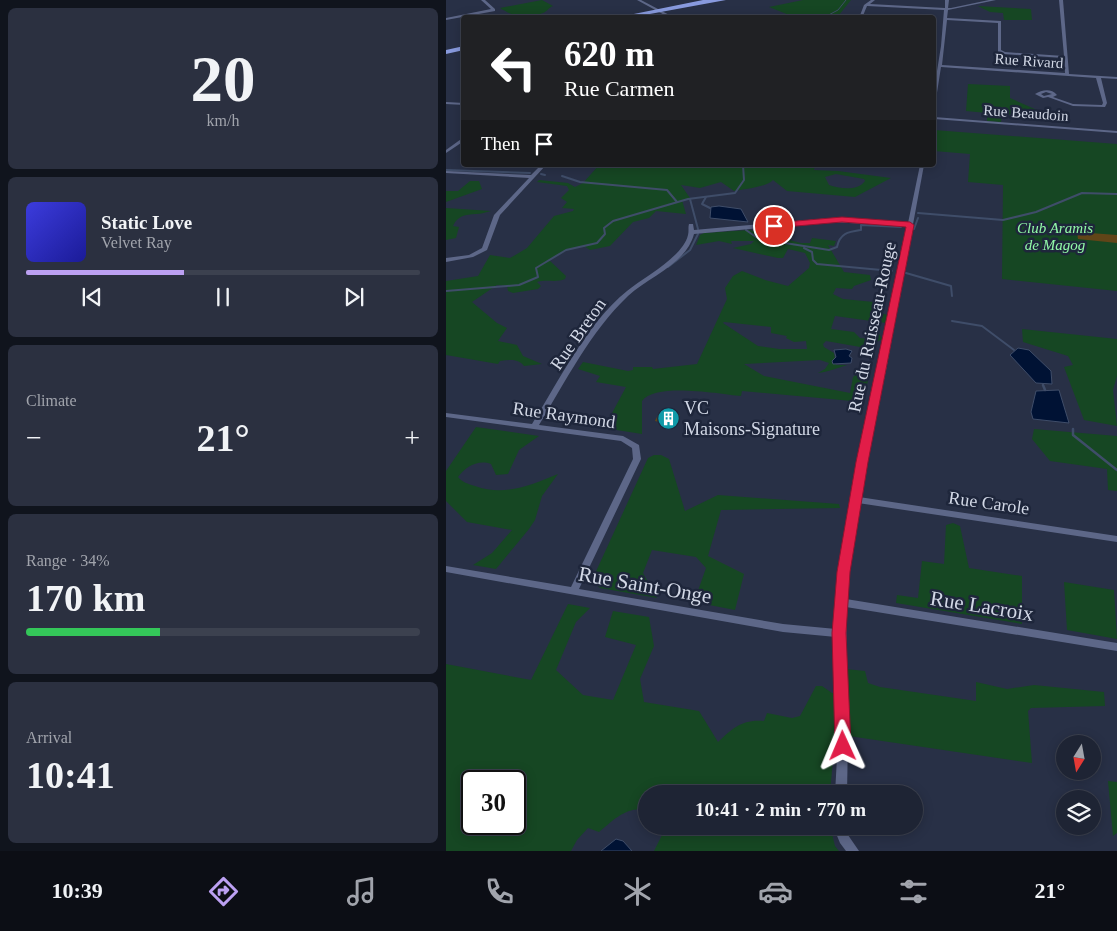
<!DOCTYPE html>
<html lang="en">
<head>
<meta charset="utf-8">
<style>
  :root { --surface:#1e2434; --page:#2b3040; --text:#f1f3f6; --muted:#a1a4ac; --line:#3c414f; --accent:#bca0f2 }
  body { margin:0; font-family:Georgia,serif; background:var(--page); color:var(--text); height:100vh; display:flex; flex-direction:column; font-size:19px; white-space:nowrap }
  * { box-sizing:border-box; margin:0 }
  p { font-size:16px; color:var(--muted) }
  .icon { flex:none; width:28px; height:28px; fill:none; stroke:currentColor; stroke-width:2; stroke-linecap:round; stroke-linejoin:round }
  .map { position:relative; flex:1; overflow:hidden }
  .details { display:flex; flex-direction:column; gap:8px; padding:8px; background:#10141d; width:446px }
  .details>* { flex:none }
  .top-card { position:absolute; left:15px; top:15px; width:475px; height:152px; border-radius:5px; box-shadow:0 2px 12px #0003,0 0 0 1px var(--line); background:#202124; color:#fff; overflow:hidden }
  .needle { width:32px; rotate:191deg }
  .tools { position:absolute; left:610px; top:735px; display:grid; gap:10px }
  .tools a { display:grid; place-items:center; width:45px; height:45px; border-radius:50%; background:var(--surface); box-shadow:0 2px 12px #0003,0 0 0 1px var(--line); font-size:25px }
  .speed { position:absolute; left:15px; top:770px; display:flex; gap:10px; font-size:25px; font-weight:700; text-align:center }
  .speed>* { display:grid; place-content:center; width:65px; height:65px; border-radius:50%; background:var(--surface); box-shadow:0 2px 12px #0003,0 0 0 1px var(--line); line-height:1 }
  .speed .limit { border:2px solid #111; border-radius:8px; background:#fff; color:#111 }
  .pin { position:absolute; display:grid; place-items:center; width:42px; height:42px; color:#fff; margin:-21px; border:2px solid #fff; border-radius:50%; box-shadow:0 1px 5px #0007 }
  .me { position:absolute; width:55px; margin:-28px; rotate:359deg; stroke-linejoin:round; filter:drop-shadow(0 0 4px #0008) }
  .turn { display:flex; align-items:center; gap:18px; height:105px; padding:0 20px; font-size:22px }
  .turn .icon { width:65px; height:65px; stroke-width:2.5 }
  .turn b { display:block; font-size:35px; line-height:42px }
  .then { display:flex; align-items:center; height:48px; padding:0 20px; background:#0003; gap:10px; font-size:19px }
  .big { font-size:38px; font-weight:700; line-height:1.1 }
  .details .card { flex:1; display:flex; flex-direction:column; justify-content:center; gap:8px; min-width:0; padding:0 18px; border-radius:8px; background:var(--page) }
  .details .dial { align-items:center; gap:0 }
  .dial b { font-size:65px; line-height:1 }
  .song { display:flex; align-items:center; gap:15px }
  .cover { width:60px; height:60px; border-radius:8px; background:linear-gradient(135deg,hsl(240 70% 55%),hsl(240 70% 35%)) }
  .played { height:5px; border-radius:2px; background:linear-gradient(90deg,var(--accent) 40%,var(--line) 40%) }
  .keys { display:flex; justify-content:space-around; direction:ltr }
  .heat { display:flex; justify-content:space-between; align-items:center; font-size:28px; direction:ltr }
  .charge { height:8px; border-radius:4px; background:linear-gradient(90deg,#34c759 34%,var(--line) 0) }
  .trip { position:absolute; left:192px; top:785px; width:285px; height:50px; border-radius:25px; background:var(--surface); box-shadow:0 2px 12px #0003,0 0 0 1px var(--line); font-weight:700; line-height:50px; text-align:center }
  .menu { display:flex; height:80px; justify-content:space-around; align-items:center; background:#0c0e15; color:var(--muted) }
  .menu .icon { width:35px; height:35px }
  .menu .current { color:var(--accent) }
  .menu b { font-size:22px; color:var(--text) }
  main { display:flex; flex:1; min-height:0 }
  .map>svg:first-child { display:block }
  .green { fill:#164723; fill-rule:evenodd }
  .water { fill:#001234; stroke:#3f4d69 }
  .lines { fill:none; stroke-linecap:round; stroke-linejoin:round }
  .stream-far2 { stroke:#3f4d69; stroke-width:1 }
  .stream-far1 { stroke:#3f4d69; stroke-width:2 }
  .stream { stroke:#3f4d69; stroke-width:2.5 }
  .building { fill:#614518 }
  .minor { fill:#5d6788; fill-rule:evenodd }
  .primary { fill:#889ade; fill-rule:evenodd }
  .route { fill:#e11d48; stroke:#92132f }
  .labels { text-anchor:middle; stroke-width:5; stroke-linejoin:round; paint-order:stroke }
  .far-street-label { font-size:15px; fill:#d2d8e6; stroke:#1e263b }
  .far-park-label { font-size:15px; font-style:italic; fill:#92faa8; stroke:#1e263b }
  .street-label { font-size:18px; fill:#d2d8e6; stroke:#1e263b }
  .poi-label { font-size:18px; fill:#d2d8e6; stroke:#1e263b; text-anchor:start }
  .near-street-label { font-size:21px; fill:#d2d8e6; stroke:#1e263b }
</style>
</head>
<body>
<main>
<section class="details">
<div class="card dial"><b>20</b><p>km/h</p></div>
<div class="card">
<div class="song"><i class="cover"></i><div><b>Static Love</b><p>Velvet Ray</p></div></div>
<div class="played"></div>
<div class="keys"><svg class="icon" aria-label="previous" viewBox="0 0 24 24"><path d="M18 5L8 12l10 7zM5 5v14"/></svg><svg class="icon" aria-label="pause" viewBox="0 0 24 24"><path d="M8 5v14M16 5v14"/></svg><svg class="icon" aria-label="next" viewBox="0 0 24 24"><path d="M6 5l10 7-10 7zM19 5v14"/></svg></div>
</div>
<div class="card"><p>Climate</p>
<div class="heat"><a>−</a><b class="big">21°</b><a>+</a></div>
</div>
<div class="card"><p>Range · 34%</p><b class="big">170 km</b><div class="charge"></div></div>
<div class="card"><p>Arrival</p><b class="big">10:41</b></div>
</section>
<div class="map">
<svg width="671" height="851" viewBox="0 0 671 851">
  <rect width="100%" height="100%" fill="#283046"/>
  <g class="green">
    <path d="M 96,0 L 107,6 C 102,8 102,11 97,13 C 78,19 72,19 54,8 Z"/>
    <path d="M 357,0 L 405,0 L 393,15 L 386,14 L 384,17 L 348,17 L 323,7 Z"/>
    <path d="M 532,6 L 585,9 L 586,20 L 558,20 L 557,13 L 544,12 Z"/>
    <path d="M 522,84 L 564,86 L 564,98 L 609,118 L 556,114 L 555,122 L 541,121 L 541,113 L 520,111 Z"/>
    <path d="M 488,130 L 671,144 L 671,291 L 556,279 L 557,185 L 522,182 L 524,154 L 488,151 Z"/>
    <path d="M 153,165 L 365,165 L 369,166 L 368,170 L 392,171 L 445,178 L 409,197 L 341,191 L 327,180 C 321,187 298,189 288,191 L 275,182 L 254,188 L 235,185 L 244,198 L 236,200 L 240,214 L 210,211 L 203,218 L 187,222 L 164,246 L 144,250 L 138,246 L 123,249 L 103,260 L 120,276 L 119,279 C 110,283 101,279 91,282 L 95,286 L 92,289 L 67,293 L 62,291 L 61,286 L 51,285 L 26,302 L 51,323 L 61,328 L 52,341 L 71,345 L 77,356 L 96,364 L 78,366 C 72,358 63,360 54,361 L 52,364 L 0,355 L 0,281 L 32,276 L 44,255 L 64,258 L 71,254 L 81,248 L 108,216 L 127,211 L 128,209 L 116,208 L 121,202 L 115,198 L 123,190 L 121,186 L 91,182 L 93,180 L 122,183 L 129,187 L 137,183 ZM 390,174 L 418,179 L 419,181 C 412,191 394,189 383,185 L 379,177 Z"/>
    <path d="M 24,181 L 33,181 L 36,189 L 0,202 L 0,191 L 12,191 Z"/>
    <path d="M 0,208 L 45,211 C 40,212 35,214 30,214 C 19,215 12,215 7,226 L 13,227 L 10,238 L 0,240 Z"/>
    <path d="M 304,230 L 355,243 L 364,243 L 366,238 L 390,241 L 388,246 L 382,245 L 398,272 L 424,275 L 425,280 L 408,286 L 406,289 L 390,288 L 387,294 L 397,299 L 428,302 L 433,312 L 441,315 L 440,323 L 389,316 L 385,329 L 408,332 L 414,338 L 422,339 L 419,331 L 430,328 L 436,339 L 420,348 L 380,341 L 377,344 L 378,347 L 388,353 L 390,365 L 401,365 C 391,368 382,372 372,373 L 379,369 L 383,363 L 374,360 L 298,364 L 318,376 L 404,393 L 407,377 L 414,371 L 424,372 L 417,402 L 296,391 L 295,396 C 274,394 209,382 196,401 L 196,434 L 158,428 L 180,387 L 150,382 L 154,376 L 132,369 L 137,362 L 182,371 L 187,370 L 187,367 L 206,367 L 207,369 L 251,364 L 281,299 L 279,288 L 287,276 L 296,271 L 319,280 L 342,286 L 363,268 L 364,263 L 359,253 L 342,249 L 337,258 L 332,258 L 287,248 L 305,244 L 308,241 L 285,241 L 286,244 L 273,241 L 250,245 L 254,235 L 258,233 ZM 278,322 L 325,327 L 325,333 L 341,336 L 340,338 L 348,342 L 360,341 L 361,349 L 333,349 L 312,346 L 277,323 Z"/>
    <path d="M 576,329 L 671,339 L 671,376 L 667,390 L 671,426 L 638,420 L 618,367 L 627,365 L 622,356 L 577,342 Z"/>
    <path d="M 30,427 L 93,436 L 73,450 L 62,474 L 50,475 L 45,464 C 32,459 19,467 12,477 C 16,482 22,484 29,486 C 58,497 85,485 112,474 L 96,496 L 89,520 L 83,529 L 50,569 L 27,565 L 46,553 L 66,530 L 21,522 L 0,501 L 0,471 Z"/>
    <path d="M 588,429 L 671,436 L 671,491 L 662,490 L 661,469 L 604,461 L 586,439 Z"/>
    <path d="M 208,455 L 215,455 L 223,459 L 239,511 L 272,495 L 393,504 L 394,508 L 275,510 L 262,556 L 298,574 L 289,610 L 248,602 L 260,568 L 250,557 L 206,550 L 197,573 L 211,598 L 154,588 L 149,584 L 147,578 L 202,458 Z"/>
    <path d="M 507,523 L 514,526 L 523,568 L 576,576 L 576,624 L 450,603 L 451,595 L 472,598 L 476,561 L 498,564 L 500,525 Z"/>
    <path d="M 618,582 L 668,590 L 671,639 L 621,630 Z"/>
    <path d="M 122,604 L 144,608 L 130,622 L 110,670 L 137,695 L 167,700 L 190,645 L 159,637 L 167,611 L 203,617 L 208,646 L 194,679 L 198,702 L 253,711 L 272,742 C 287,728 296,719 318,721 L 321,713 L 346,718 L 354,716 L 370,686 L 376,686 L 386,693 L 401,693 L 400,669 L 419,671 L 422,683 L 434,687 L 530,701 L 530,682 L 561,689 L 588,685 L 658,692 L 659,706 L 585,708 L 582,711 L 586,763 L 389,734 L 384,794 L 201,794 L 201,810 C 180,806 168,820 153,832 L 142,828 L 131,840 L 125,851 L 0,851 L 0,664 L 85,680 ZM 26,781 L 69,781 L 69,824 L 26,824 Z"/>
    <path d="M 662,781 L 671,782 L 671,833 L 667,836 Z"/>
    <path d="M 216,826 L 384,826 L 389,846 L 393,851 L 208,851 L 217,833 Z"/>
  </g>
  <g class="water">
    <path d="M 273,206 L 295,209 L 302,222 L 264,218 L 265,207 Z"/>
    <path d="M 572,348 L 583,350 L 605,371 L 606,384 L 590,383 L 564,355 Z"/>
    <path d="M 400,349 L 406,351 L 403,356 L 406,358 L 405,363 L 387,364 L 386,361 L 390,357 L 388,350 Z"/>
    <path d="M 613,390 L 623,423 L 587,419 L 585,412 L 590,391 Z"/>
    <path d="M 170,839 L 177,841 L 186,851 L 155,851 Z"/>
  </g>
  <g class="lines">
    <path class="stream-far2" d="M 377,18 L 392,10 L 400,0"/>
    <g class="stream-far1">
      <path d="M 0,170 L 84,173"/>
      <path d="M 95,174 L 99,175"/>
      <path d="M 116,176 L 134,182 L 221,190 L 231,202"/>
      <path d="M 260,197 L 256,204 L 264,208"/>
      <path d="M 244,199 L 252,229"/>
      <path d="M 472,213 L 557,220 L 590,212 L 636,193 L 671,194"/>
      <path d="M 468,229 L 472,218"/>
      <path d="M 300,230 L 310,237 L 320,240 L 383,250 L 391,247 C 394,233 402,232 415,230 L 415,225 L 455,227"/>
      <path d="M 358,248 L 366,252 L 367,260 L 371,264 L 446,271"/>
      <path d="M 222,267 L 244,250 L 252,234"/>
      <path d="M 460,273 L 505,286 L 506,296"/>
      <path d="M 0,291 L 73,285 L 92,277 L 90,268 L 120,250 L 151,243 L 159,234 L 158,228 L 167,221 L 242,199 L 289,193 L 298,180 L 297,165"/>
      <path d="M 506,321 L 536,326 L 568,350"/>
    </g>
    <g class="stream">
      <path d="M 597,385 L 599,390"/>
      <path d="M 627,429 L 627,435 L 671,470"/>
    </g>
  </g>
  <g class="building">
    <path d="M 631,232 L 671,235 L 671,243 L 632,239 Z"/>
    <path d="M 214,411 L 234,415 L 229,424 L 222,424 L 209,421 Z"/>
  </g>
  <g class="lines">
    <g class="minor">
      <path d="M 35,0 L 39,0 L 49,9 L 49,11 L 0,20 L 0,18 L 45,9 Z"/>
      <path d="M 191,0 L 195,0 L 229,18 L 224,18 Z"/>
      <path d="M 425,0 L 429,0 L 424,4 L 499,8 L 499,0 L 503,0 L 502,8 L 505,8 L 543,0 L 550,0 L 502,10 L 501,18 L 555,21 L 555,50 L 559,52 L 618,56 L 613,0 L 617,0 L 623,74 L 671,77 L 671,79 L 655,78 L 661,103 L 659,107 L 627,106 L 602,97 L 597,98 L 589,94 C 596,90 605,88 611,95 L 607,97 L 627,104 L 656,105 L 657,103 L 650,78 L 495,67 L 490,99 L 488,100 L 488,90 L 495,46 L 498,10 L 421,6 L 416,18 L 413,18 L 418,5 ZM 501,20 L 552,23 L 552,52 L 558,54 L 618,58 L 619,73 L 496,65 ZM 600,92 L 606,94 L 598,96 L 595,94 Z"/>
      <path d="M 0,102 L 18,103 L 18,105 L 0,104 Z"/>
      <path d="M 488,117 L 671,131 L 671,133 L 488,119 Z"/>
      <path d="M 18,137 L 18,141 L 0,153 L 0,150 Z"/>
      <path d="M 95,165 L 100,165 L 54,215 L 41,250 L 27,257 L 0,262 L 0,258 L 23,255 L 36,248 L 48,215 L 83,178 L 0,173 L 0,171 L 85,175 Z"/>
      <path d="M 474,165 L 478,165 L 440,370 L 413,497 L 671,536 L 671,542 L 412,503 L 404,548 L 400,599 L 671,643 L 671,651 L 400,607 L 402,739 L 401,794 L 389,794 L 392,739 L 390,637 L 337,632 L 0,572 L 0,566 L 125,587 L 187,459 L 186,448 L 175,441 L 0,417 L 0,413 L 86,424 C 113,381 141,323 181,291 C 198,277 237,257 242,235 C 243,231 242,227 243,224 L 247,224 L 248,230 L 384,218 L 462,223 ZM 384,222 L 461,226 L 434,370 L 410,471 L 400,522 L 393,574 L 390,629 L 337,624 L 133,589 L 195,459 L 193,445 L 177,436 L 93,425 C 120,381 144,332 182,296 C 204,276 240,264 248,234 Z"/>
      <path d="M 387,826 L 399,826 L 402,835 L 413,851 L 400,851 L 394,843 Z"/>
    </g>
    <g class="primary">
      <path d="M 257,0 L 280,0 L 182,18 L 168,18 Z"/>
      <path d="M 18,46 L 18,50 L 0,54 L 0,50 Z"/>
    </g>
  </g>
  <path class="route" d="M 396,217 L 464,222 L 468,225 L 422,462 L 404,572 L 400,633 L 405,746 L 403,751 L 397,753 L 392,751 L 389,746 L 386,633 L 391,572 L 410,462 L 460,227 L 396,222 L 328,228 L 323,226 L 328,223 Z"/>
  <defs>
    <symbol id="building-disc" viewBox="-11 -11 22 22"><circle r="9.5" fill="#0f9aa8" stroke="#1e263b"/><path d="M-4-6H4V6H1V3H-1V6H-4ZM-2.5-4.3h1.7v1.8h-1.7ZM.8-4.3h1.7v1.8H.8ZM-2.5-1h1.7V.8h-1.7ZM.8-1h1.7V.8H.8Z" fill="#fff"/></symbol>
  </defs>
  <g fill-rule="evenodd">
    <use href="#building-disc" x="210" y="406" width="25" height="25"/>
  </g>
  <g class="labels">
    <g class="far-street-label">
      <text transform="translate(583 61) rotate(4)" y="5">Rue Rivard</text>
      <text transform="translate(580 113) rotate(4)" y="5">Rue Beaudoin</text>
    </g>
    <g class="far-park-label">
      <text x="609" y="233">Club Aramis<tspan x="609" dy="17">de Magog</tspan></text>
    </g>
    <g class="street-label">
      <text transform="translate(426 327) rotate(-78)" y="6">Rue du Ruisseau-Rouge</text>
      <text transform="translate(132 334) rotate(-55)" y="6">Rue Breton</text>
      <text transform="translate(118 415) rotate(8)" y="6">Rue Raymond</text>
      <text transform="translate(543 503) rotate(8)" y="6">Rue Carole</text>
    </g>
    <g class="poi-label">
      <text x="238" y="414">VC<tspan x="238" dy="21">Maisons-Signature</tspan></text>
    </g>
    <g class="near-street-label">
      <text transform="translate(199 585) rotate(10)" y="7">Rue Saint-Onge</text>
      <text transform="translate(536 606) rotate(9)" y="7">Rue Lacroix</text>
    </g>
  </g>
</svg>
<div class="tools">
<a><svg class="needle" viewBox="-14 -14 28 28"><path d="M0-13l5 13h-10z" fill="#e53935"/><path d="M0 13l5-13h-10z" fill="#a1a4ac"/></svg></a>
<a><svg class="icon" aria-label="layers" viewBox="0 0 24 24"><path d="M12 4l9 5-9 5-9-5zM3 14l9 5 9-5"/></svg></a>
</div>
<div class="speed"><div class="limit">30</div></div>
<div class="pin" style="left:328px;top:226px;background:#d93025"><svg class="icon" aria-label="arrive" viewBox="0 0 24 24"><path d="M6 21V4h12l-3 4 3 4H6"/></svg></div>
<svg class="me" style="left:397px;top:746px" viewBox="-20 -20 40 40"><path d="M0-17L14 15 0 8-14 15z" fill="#e11d48" stroke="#fff" stroke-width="4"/></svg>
<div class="trip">10:41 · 2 min · 770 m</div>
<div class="top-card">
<div class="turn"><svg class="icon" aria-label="left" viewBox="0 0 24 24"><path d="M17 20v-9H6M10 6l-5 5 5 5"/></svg><div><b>620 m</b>Rue Carmen</div></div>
<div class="then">Then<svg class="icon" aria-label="arrive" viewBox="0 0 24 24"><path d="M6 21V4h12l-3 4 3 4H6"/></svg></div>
</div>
</div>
</main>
<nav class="menu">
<b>10:39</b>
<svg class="icon current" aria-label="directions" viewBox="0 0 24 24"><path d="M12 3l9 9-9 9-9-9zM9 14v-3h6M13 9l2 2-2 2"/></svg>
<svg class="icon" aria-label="music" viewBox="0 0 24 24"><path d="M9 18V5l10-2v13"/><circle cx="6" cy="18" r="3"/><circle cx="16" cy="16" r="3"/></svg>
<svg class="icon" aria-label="phone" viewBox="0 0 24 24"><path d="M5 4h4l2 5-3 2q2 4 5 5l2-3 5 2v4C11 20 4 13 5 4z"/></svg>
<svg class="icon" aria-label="climate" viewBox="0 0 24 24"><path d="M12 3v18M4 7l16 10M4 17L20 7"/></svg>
<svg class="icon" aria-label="car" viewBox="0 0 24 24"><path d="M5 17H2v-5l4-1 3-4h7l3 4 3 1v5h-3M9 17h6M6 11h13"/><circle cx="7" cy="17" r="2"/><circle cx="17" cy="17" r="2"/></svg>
<svg class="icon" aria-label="filters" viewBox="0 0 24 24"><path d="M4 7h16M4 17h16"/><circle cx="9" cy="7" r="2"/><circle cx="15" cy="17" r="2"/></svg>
<b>21°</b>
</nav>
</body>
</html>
